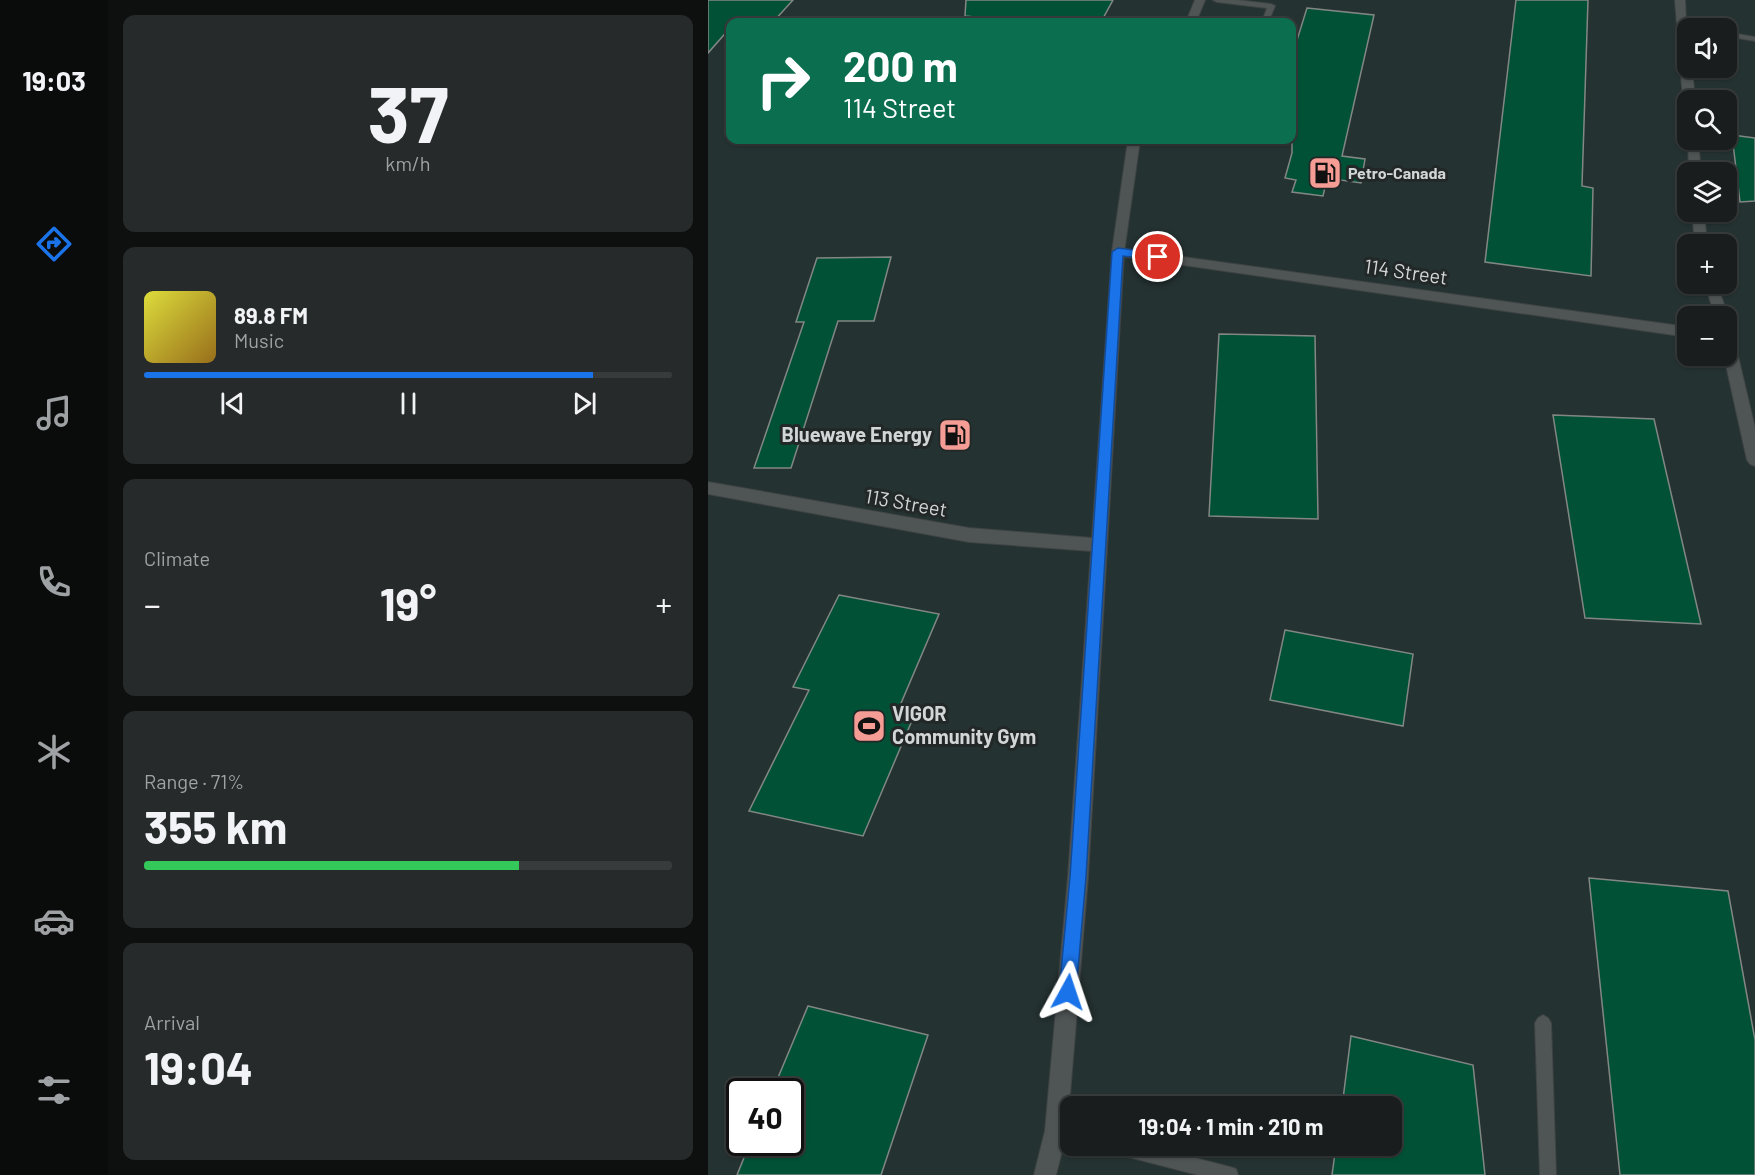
<!DOCTYPE html>
<html lang="en">
<head>
<meta charset="utf-8">
<style>
  :root { --surface:#1a1d1d; --page:#272a2a; --text:#f1f3f6; --muted:#9fa2a4; --line:#383b3b; --accent:#1a73e8 }
  body { margin:0; font-family:Barlow,sans-serif; background:var(--page); color:var(--text); height:100vh; display:flex; flex-direction:column; font-size:22px; white-space:nowrap }
  * { box-sizing:border-box; margin:0 }
  p { font-size:20px; color:var(--muted) }
  .icon { flex:none; width:33px; height:33px; fill:none; stroke:currentColor; stroke-width:2; stroke-linecap:round; stroke-linejoin:round }
  .map { position:relative; flex:1; overflow:hidden }
  .sheet { display:flex; flex-direction:column; gap:15px; padding:15px; background:#0e1010; width:600px }
  .sheet>* { flex:none }
  .hud { position:absolute; left:18px; top:18px; width:570px; height:126px; border-radius:12px; box-shadow:0 2px 4px #0004,0 0 0 2px var(--line); background:#0b6e4f; color:#fff; overflow:hidden }
  .tools { position:absolute; left:969px; top:18px; display:grid; gap:12px }
  .tools a { display:grid; place-items:center; width:60px; height:60px; border-radius:12px; background:var(--surface); box-shadow:0 2px 4px #0004,0 0 0 2px var(--line); font-size:30px }
  .speed { position:absolute; left:18px; top:1078px; display:flex; gap:12px; font-size:30px; font-weight:700; text-align:center }
  .speed>* { display:grid; place-content:center; width:78px; height:78px; border-radius:50%; background:var(--surface); box-shadow:0 2px 4px #0004,0 0 0 2px var(--line); line-height:1 }
  .speed .limit { border:3px solid #111; border-radius:9px; background:#fff; color:#111 }
  .pin { position:absolute; display:grid; place-items:center; width:51px; height:51px; color:#fff; margin:-26px; border:3px solid #fff; border-radius:50%; box-shadow:0 2px 6px #0007 }
  .me { position:absolute; width:66px; margin:-33px; rotate:5deg; stroke-linejoin:round; filter:drop-shadow(0 0 4px #0008) }
  .turn { display:flex; align-items:center; gap:21px; height:126px; padding:0 18px; font-size:27px }
  .turn .icon { width:78px; height:78px; stroke-width:2.5 }
  .turn b { display:block; font-size:42px; line-height:51px }
  .big { font-size:45px; font-weight:700; line-height:1.1 }
  .sheet .widget { flex:1; display:flex; flex-direction:column; justify-content:center; gap:9px; min-width:0; padding:0 21px; border-radius:12px; background:var(--page) }
  .sheet .dial { align-items:center; gap:0 }
  .dial b { font-size:78px; line-height:1 }
  .song { display:flex; align-items:center; gap:18px }
  .cover { width:72px; height:72px; border-radius:9px; background:linear-gradient(135deg,hsl(60 70% 55%),hsl(40 70% 35%)) }
  .played { height:6px; border-radius:3px; background:linear-gradient(90deg,var(--accent) 85%,var(--line) 85%) }
  .keys { display:flex; justify-content:space-around; direction:ltr }
  .heat { display:flex; justify-content:space-between; align-items:center; font-size:33px; direction:ltr }
  .charge { height:9px; border-radius:4px; background:linear-gradient(90deg,#34c759 71%,var(--line) 0) }
  .trip { position:absolute; left:352px; top:1096px; width:342px; height:60px; border-radius:12px; background:var(--surface); box-shadow:0 2px 4px #0004,0 0 0 2px var(--line); font-weight:700; line-height:60px; text-align:center }
  main { display:flex; flex:1; min-height:0 }
  .dock { display:flex; flex-direction:column; width:108px; justify-content:space-around; align-items:center; background:#0a0c0c; color:var(--muted) }
  .dock .icon { width:42px; height:42px }
  .dock .selected { color:var(--accent) }
  .dock b { font-size:27px; color:var(--text) }
  .map>svg:first-child { display:block }
  .built { fill:#253232; fill-rule:evenodd }
  .building { fill:#005136; stroke:#828784; stroke-width:1.5 }
  .lines { fill:none; stroke-linecap:round; stroke-linejoin:round }
  .service-casing { stroke:#3f4343; stroke-width:2 }
  .minor-casing { stroke:#3f4343; stroke-width:2 }
  .tertiary-casing { stroke:#3f4343; stroke-width:2 }
  .service { fill:#4f5454; fill-rule:evenodd }
  .minor { fill:#4f5454; fill-rule:evenodd }
  .tertiary { fill:#4f5454; fill-rule:evenodd }
  .route { fill:#1a73e8; stroke:#114b97; stroke-width:1.5 }
  .labels { text-anchor:middle; stroke-width:6; stroke-linejoin:round; paint-order:stroke }
  .far-poi-label { font-size:16px; font-weight:bold; fill:#d3d6d6; stroke:#222727; text-anchor:start }
  .street-label { font-size:20px; fill:#d3d6d6; stroke:#222727 }
  .poi-label { font-size:20px; font-weight:bold; fill:#d3d6d6; stroke:#222727; text-anchor:end }
</style>
</head>
<body>
<main>
<nav class="dock">
<b>19:03</b>
<svg class="icon selected" aria-label="directions" viewBox="0 0 24 24"><path d="M12 3l9 9-9 9-9-9zM9 14v-3h6M13 9l2 2-2 2"/></svg>
<svg class="icon" aria-label="music" viewBox="0 0 24 24"><path d="M9 18V5l10-2v13"/><circle cx="6" cy="18" r="3"/><circle cx="16" cy="16" r="3"/></svg>
<svg class="icon" aria-label="phone" viewBox="0 0 24 24"><path d="M5 4h4l2 5-3 2q2 4 5 5l2-3 5 2v4C11 20 4 13 5 4z"/></svg>
<svg class="icon" aria-label="climate" viewBox="0 0 24 24"><path d="M12 3v18M4 7l16 10M4 17L20 7"/></svg>
<svg class="icon" aria-label="car" viewBox="0 0 24 24"><path d="M5 17H2v-5l4-1 3-4h7l3 4 3 1v5h-3M9 17h6M6 11h13"/><circle cx="7" cy="17" r="2"/><circle cx="17" cy="17" r="2"/></svg>
<svg class="icon" aria-label="filters" viewBox="0 0 24 24"><path d="M4 7h16M4 17h16"/><circle cx="9" cy="7" r="2"/><circle cx="15" cy="17" r="2"/></svg>
</nav>
<section class="sheet">
<div class="widget dial"><b>37</b><p>km/h</p></div>
<div class="widget">
<div class="song"><i class="cover"></i><div><b>89.8 FM</b><p>Music</p></div></div>
<div class="played"></div>
<div class="keys"><svg class="icon" aria-label="previous" viewBox="0 0 24 24"><path d="M18 5L8 12l10 7zM5 5v14"/></svg><svg class="icon" aria-label="pause" viewBox="0 0 24 24"><path d="M8 5v14M16 5v14"/></svg><svg class="icon" aria-label="next" viewBox="0 0 24 24"><path d="M6 5l10 7-10 7zM19 5v14"/></svg></div>
</div>
<div class="widget"><p>Climate</p>
<div class="heat"><a>−</a><b class="big">19°</b><a>+</a></div>
</div>
<div class="widget"><p>Range · 71%</p><b class="big">355 km</b><div class="charge"></div></div>
<div class="widget"><p>Arrival</p><b class="big">19:04</b></div>
</section>
<div class="map">
<svg width="1047" height="1175" viewBox="0 0 1047 1175">
  <rect width="100%" height="100%" fill="#222727"/>
  <path class="built" d="M 0,0 L 1047,0 L 1047,1175 L 0,1175 ZM 22,22 L 584,22 L 584,140 L 22,140 ZM 980,28 L 1018,28 L 1018,68 L 980,68 ZM 980,100 L 1018,100 L 1018,140 L 980,140 ZM 980,172 L 1018,172 L 1018,212 L 980,212 ZM 980,244 L 1018,244 L 1018,284 L 980,284 ZM 980,316 L 1018,316 L 1018,356 L 980,356 ZM 32,1092 L 82,1092 L 82,1143 L 32,1143 ZM 363,1107 L 684,1107 L 684,1146 L 363,1146 Z"/>
  <g class="building">
    <path d="M 0,0 L 85,0 L 65,22 L 22,22 L 22,28 L 0,53 Z"/>
    <path d="M 258,0 L 405,0 L 393,22 L 318,22 L 257,16 Z"/>
    <path d="M 808,0 L 880,0 L 874,186 L 885,188 L 883,276 L 777,262 Z"/>
    <path d="M 599,8 L 666,15 L 634,156 L 657,159 L 653,183 L 619,178 L 615,196 L 584,192 L 588,180 L 577,178 L 584,153 L 584,56 Z"/>
    <path d="M 1024,135 L 1047,138 L 1047,201 L 1032,202 Z"/>
    <path d="M 183,257 L 166,321 L 130,321 L 83,468 L 46,468 L 96,322 L 88,322 L 109,258 Z"/>
    <path d="M 511,334 L 607,336 L 610,519 L 501,516 Z"/>
    <path d="M 845,415 L 946,419 L 993,624 L 877,618 Z"/>
    <path d="M 131,595 L 231,614 L 191,708 L 208,711 L 155,836 L 41,811 L 101,690 L 85,687 Z"/>
    <path d="M 577,630 L 705,654 L 695,726 L 562,700 Z"/>
    <path d="M 881,878 L 1020,891 L 1047,1040 L 1047,1175 L 912,1175 Z"/>
    <path d="M 100,1006 L 220,1035 L 173,1175 L 29,1175 L 42,1143 L 82,1143 L 82,1092 L 64,1092 Z"/>
    <path d="M 643,1036 L 765,1065 L 777,1175 L 624,1175 L 628,1146 L 684,1146 L 684,1107 L 634,1107 Z"/>
  </g>
  <g class="lines">
    <defs>
      <g id="service">
        <path d="M 505,0 L 529,0 L 563,4 L 567,6 L 560,22 L 554,22 L 559,8 L 509,2 Z"/>
        <path d="M 972,23 L 994,26 L 998,28 L 975,27 L 972,27 Z"/>
        <path d="M 1018,32 L 1047,37 L 1047,41 L 1018,36 Z"/>
        <path d="M 835,1015 L 840,1018 L 843,1023 L 848,1175 L 832,1175 L 827,1023 L 830,1018 Z"/>
        <path d="M 348,1123 L 363,1127 L 363,1143 L 342,1137 L 340,1131 L 342,1125 Z"/>
        <path d="M 401,1146 L 441,1146 L 522,1167 L 528,1169 L 530,1175 L 490,1175 L 409,1154 L 403,1152 Z"/>
      </g>
      <g id="minor">
        <path d="M 967,0 L 977,0 L 980,68 L 984,68 L 987,100 L 980,100 L 980,103 L 975,100 Z"/>
        <path d="M 980,138 L 990,140 L 993,172 L 981,172 Z"/>
        <path d="M 984,212 L 996,212 L 999,244 L 987,244 Z"/>
        <path d="M 410,248 L 980,327 L 980,337 L 405,255 L 404,252 Z"/>
        <path d="M 997,284 L 1009,284 L 1020,316 L 1018,318 L 1007,316 Z"/>
        <path d="M 1018,330 L 1025,335 L 1047,428 L 1047,466 L 1042,464 L 1039,460 L 1016,356 L 1018,356 Z"/>
      </g>
      <g id="tertiary">
        <path d="M 487,0 L 497,0 L 488,22 L 478,22 Z"/>
        <path d="M 424,140 L 435,140 L 431,147 L 416,252 L 380,877 L 359,1131 L 348,1175 L 326,1175 L 337,1131 L 360,877 L 383,551 L 261,542 L 0,494 L 0,482 L 261,528 L 384,538 L 404,252 L 419,147 Z"/>
      </g>
    </defs>
    <use href="#service" class="service-casing"/>
    <use href="#minor" class="minor-casing"/>
    <use href="#tertiary" class="tertiary-casing"/>
    <use href="#service" class="service"/>
    <use href="#minor" class="minor"/>
    <use href="#tertiary" class="tertiary"/>
  </g>
  <path class="route" d="M 410,248 L 450,253 L 455,257 L 450,260 L 415,256 L 378,877 L 368,992 L 366,998 L 360,1001 L 354,998 L 351,992 L 362,877 L 404,252 Z"/>
  <defs>
    <symbol id="fuel-square" viewBox="-11 -11 22 22"><rect x="-9" y="-9" width="18" height="18" rx="4" fill="#f59c94" stroke="#222727"/><path d="M-5.5-6h7V0h2V4h1.3V-2.5L3-4.5l.8-.8L6-3V5H2.5V1h-1V6h-7ZM-4.2-4.7v3.2H.2V-4.7Z" fill="#111"/></symbol>
    <symbol id="stadium-square" viewBox="-11 -11 22 22"><rect x="-9" y="-9" width="18" height="18" rx="4" fill="#f59c94" stroke="#222727"/><path d="M0-5a6.5 5 0 1 0 0 10a6.5 5 0 1 0 0-10ZM-3.5-1.8h7v3.6h-7Z" fill="#111"/></symbol>
  </defs>
  <g fill-rule="evenodd">
    <use href="#fuel-square" x="598" y="154" width="38" height="38"/>
    <use href="#fuel-square" x="228" y="416" width="38" height="38"/>
    <use href="#stadium-square" x="142" y="707" width="38" height="38"/>
  </g>
  <g class="labels">
    <g class="far-poi-label">
      <text x="640" y="179">Petro-Canada</text>
    </g>
    <g class="street-label">
      <text transform="translate(698 272) rotate(8)" y="7">114 Street</text>
      <text transform="translate(198 503) rotate(10)" y="7">113 Street</text>
    </g>
    <g class="poi-label">
      <text x="224" y="442">Bluewave Energy</text>
      <text x="184" y="721" text-anchor="start">VIGOR<tspan x="184" dy="23">Community Gym</tspan></text>
    </g>
  </g>
</svg>
<div class="tools">
<a><svg class="icon" aria-label="sound" viewBox="0 0 24 24"><path d="M4 9h4l5-4v14l-5-4H4zM17 9q2 3 0 6"/></svg></a>
<a><svg class="icon" aria-label="search" viewBox="0 0 24 24"><circle cx="10" cy="10" r="6"/><path d="M15 15l6 6"/></svg></a>
<a><svg class="icon" aria-label="layers" viewBox="0 0 24 24"><path d="M12 4l9 5-9 5-9-5zM3 14l9 5 9-5"/></svg></a>
<a>+</a>
<a>−</a>
</div>
<div class="speed"><div class="limit">40</div></div>
<div class="pin" style="left:450px;top:257px;background:#d93025"><svg class="icon" aria-label="arrive" viewBox="0 0 24 24"><path d="M6 21V4h12l-3 4 3 4H6"/></svg></div>
<svg class="me" style="left:360px;top:992px" viewBox="-20 -20 40 40"><path d="M0-17L14 15 0 8-14 15z" fill="#1a73e8" stroke="#fff" stroke-width="4"/></svg>
<div class="trip">19:04 · 1 min · 210 m</div>
<div class="hud">
<div class="turn"><svg class="icon" aria-label="right" viewBox="0 0 24 24"><path d="M7 20v-9h11M14 6l5 5-5 5"/></svg><div><b>200 m</b>114 Street</div></div>
</div>
</div>
</main>
</body>
</html>
